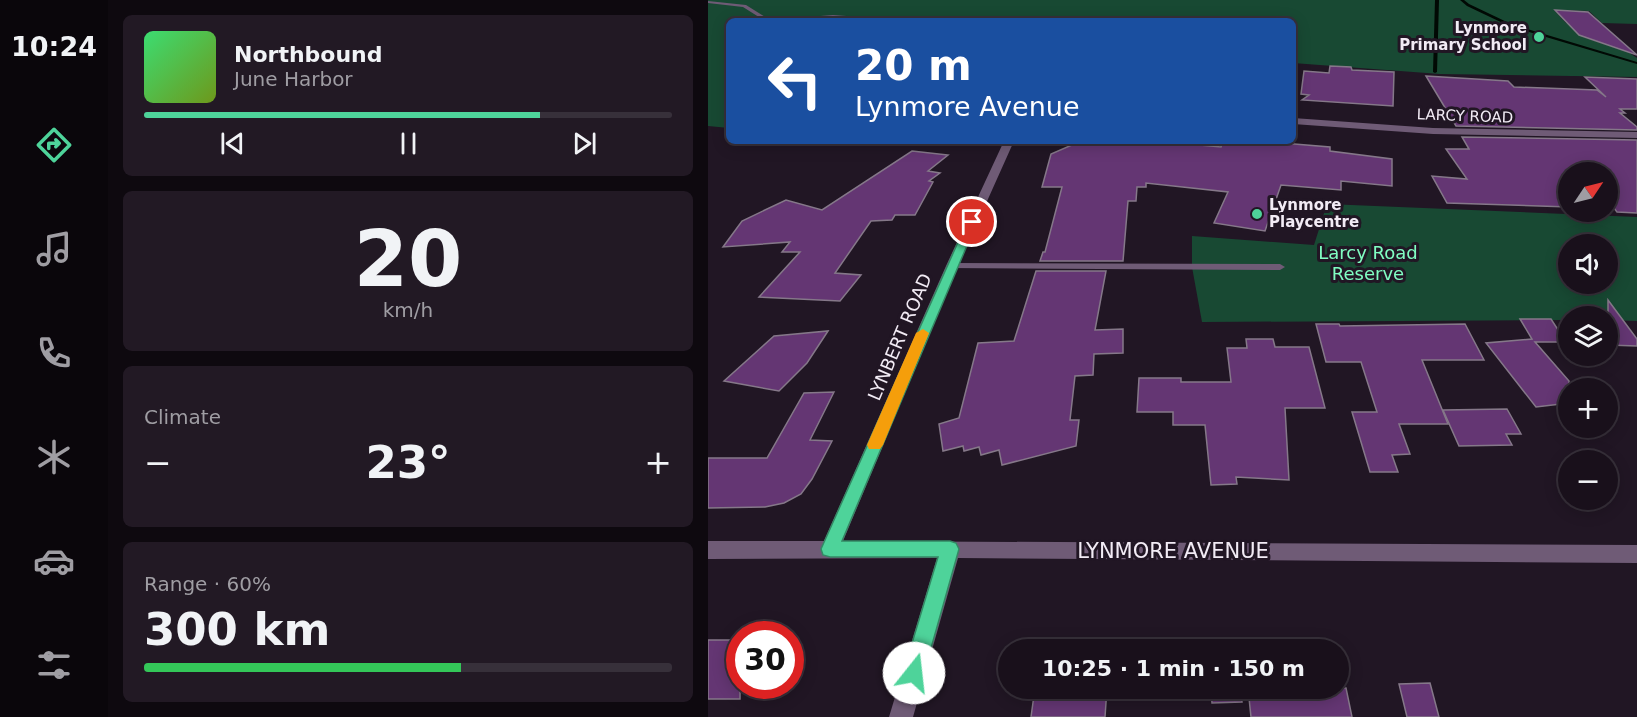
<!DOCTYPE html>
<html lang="en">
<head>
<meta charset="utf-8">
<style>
  :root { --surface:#19101b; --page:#221924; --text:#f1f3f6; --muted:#9f9da3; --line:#37303a; --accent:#4ed39a }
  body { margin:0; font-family:"DejaVu Sans",sans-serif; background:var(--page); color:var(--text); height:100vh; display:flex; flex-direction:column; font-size:22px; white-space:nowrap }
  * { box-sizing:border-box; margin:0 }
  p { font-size:20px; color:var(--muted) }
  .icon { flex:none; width:33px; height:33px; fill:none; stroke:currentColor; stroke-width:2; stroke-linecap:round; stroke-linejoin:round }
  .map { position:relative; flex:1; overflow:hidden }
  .drawer { display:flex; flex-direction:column; gap:15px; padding:15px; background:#0e090f; width:600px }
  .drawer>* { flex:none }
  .hud { position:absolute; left:18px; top:18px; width:570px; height:126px; border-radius:9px; box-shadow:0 3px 15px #0003,0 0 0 2px var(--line); background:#1a4fa0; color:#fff; overflow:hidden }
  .needle { width:39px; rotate:55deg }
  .buttons { position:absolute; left:850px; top:162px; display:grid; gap:12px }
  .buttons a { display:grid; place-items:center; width:60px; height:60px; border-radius:50%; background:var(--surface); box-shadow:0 3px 15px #0003,0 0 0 2px var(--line); font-size:30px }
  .speed { position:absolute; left:18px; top:621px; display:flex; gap:12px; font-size:30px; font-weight:700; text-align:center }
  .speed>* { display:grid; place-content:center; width:78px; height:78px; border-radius:50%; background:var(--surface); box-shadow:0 3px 15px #0003,0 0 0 2px var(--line); line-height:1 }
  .speed .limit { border:9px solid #d22; background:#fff; color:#111 }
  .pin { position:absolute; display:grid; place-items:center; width:51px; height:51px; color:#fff; margin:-26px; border:3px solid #fff; border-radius:50%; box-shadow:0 2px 6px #0007 }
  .me { position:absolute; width:66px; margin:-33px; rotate:16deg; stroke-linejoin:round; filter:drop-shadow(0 0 4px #0008) }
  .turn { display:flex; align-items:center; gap:21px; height:126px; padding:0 30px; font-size:27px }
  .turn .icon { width:78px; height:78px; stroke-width:2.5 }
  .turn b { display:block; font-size:42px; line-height:51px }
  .big { font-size:45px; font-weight:700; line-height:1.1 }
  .drawer .tile { flex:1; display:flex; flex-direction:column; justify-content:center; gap:9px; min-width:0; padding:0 21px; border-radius:9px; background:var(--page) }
  .drawer .dial { align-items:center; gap:0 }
  .dial b { font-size:78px; line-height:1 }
  .song { display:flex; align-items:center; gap:18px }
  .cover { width:72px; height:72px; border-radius:9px; background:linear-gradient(135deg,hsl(140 70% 55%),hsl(80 70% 35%)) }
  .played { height:6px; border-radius:3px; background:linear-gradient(90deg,var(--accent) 75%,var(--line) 75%) }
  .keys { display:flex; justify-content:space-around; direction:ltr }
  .heat { display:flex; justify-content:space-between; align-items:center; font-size:33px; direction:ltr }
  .charge { height:9px; border-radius:4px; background:linear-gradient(90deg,#34c759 60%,var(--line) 0) }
  .trip { position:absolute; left:290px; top:639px; width:351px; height:60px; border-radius:30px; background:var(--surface); box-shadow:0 3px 15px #0003,0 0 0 2px var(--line); font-weight:700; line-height:60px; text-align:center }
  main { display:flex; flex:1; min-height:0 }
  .menu { display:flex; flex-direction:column; width:108px; justify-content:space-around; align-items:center; background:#0a060b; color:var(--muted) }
  .menu .icon { width:42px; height:42px }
  .menu .on { color:var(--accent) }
  .menu b { font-size:27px; color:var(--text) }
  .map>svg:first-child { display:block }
  .green { fill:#184933; fill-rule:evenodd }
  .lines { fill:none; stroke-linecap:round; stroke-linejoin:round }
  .stream { fill:#010904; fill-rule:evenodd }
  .building { fill:#643673; stroke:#857889; stroke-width:1.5 }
  .service { fill:#6f5b76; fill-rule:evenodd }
  .minor { fill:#6f5b76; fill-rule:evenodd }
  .route { fill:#4ed39a; stroke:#338964; stroke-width:1.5 }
  .slow { fill:#f59e0b }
  .poi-dot { fill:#4ed39a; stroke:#211624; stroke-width:2 }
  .labels { text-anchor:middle; stroke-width:6; stroke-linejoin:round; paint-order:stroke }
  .far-poi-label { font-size:15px; font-weight:bold; fill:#f2ebf5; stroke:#211624; text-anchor:end }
  .far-street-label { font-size:15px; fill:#f2ebf5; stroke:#211624 }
  .park-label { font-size:18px; fill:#80fdc2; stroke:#211624 }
  .street-label { font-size:18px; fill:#f2ebf5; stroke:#211624 }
  .near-street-label { font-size:21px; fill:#f2ebf5; stroke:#211624 }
</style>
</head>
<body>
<main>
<nav class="menu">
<b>10:24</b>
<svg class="icon on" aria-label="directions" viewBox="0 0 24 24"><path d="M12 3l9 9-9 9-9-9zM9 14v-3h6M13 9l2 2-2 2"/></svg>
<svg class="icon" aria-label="music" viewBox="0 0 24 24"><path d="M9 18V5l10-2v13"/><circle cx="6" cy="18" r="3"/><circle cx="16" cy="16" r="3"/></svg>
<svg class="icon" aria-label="phone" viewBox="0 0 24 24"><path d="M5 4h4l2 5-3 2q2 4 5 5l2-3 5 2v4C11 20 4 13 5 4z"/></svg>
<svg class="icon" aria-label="climate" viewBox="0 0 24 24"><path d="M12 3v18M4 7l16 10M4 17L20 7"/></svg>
<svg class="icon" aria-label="car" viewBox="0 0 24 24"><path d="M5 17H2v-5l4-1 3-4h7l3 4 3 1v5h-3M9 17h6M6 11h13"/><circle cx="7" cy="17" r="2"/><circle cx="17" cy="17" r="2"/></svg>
<svg class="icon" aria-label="filters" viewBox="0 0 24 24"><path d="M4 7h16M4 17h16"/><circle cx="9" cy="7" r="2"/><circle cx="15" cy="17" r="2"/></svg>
</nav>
<section class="drawer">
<div class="tile">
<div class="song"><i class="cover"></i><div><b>Northbound</b><p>June Harbor</p></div></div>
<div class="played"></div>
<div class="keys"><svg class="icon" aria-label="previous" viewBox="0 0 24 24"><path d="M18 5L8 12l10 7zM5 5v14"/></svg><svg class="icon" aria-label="pause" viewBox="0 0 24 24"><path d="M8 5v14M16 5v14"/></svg><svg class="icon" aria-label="next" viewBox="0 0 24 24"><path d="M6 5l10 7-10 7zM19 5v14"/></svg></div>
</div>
<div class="tile dial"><b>20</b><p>km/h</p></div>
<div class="tile"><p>Climate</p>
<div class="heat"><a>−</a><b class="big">23°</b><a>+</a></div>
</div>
<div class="tile"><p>Range · 60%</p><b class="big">300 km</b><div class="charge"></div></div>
</section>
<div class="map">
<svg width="929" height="717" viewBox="0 0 929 717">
  <rect width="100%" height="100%" fill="#211624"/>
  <g class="green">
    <path d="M 0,0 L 929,0 L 929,24 L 894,23 L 881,11 L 846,10 L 858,23 L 902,32 L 875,37 L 920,52 L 929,58 L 929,77 L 732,74 L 585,63 L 585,21 L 21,21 L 21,128 L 0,126 Z"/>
    <path d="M 619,204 L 929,217 L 929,321 L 900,320 L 900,316 L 861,316 L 861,320 L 494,322 L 484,267 L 484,236 L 606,245 ZM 861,244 L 900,244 L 900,284 L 861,284 Z"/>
  </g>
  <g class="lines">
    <g class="stream">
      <path d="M 727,0 L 731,0 L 729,72 L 727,73 L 725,72 Z"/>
      <path d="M 752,0 L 756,0 L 761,4 L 803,24 L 929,62 L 929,64 L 801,26 L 759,6 Z"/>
    </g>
  </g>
  <g class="building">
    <path d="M 847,10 L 880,12 L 929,55 L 871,35 Z"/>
    <path d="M 622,66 L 643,67 L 644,70 L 686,72 L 685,106 L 594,100 L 601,95 L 593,94 L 596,71 L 621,73 Z"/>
    <path d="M 718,76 L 800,81 L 806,87 L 889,90 L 898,97 L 877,77 L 929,79 L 929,109 L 912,109 L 917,113 L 912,113 L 929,127 L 929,130 L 748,126 Z"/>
    <path d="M 754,137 L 929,140 L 929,213 L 909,212 L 906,208 L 900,208 L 900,172 L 861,172 L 861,207 L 739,203 L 724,176 L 759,179 L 738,149 L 761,149 Z"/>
    <path d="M 373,141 L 447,141 L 513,147 L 515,141 L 550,141 L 622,147 L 622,151 L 684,159 L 684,186 L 633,181 L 633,190 L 573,185 L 557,231 L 506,223 L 520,192 L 438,183 L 438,187 L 429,187 L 428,201 L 420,201 L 415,261 L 332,261 L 335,252 L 337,252 L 354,187 L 334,187 L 343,154 Z"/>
    <path d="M 204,151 L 240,155 L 220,171 L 232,173 L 221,181 L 225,182 L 207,215 L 187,215 L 184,220 L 163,221 L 127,273 L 153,275 L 132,301 L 51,297 L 92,252 L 74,252 L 82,242 L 15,247 L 34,221 L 78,200 L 114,210 Z"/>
    <path d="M 328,271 L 398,271 L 387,330 L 415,329 L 415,353 L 386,354 L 385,375 L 367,376 L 362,420 L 371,420 L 368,446 L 294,465 L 291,450 L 273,455 L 271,447 L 256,451 L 255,446 L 235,451 L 231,424 L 251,418 L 270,343 L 306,341 Z"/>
    <path d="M 900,300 L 929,339 L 929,346 L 900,345 Z"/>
    <path d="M 812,319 L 843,319 L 858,342 L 827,342 L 861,381 L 861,403 L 828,407 L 778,343 L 824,339 Z"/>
    <path d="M 608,324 L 631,324 L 632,326 L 757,324 L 776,360 L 714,360 L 740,424 L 691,424 L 702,454 L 684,455 L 690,472 L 662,472 L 644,412 L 669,412 L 653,362 L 618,362 Z"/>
    <path d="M 120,331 L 99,363 L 71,391 L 16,381 L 66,336 Z"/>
    <path d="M 538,339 L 565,339 L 567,347 L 601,347 L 617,408 L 577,408 L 581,480 L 528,477 L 529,484 L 503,485 L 497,425 L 465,425 L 465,412 L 429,412 L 431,378 L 473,378 L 473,382 L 523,382 L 519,348 L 539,348 Z"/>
    <path d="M 126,392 L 102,440 L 124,441 L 104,479 L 93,494 L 76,503 L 57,507 L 0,508 L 0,458 L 59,458 L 96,393 Z"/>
    <path d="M 799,409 L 813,434 L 798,434 L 804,445 L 751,446 L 735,410 Z"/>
    <rect x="0" y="640" width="32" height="59"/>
    <path d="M 722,683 L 731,717 L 699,717 L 691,684 Z"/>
    <path d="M 327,688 L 399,688 L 397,717 L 323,717 Z"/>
    <path d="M 503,688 L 532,688 L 534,702 L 504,703 Z"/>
    <path d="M 540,688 L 638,688 L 644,717 L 543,717 Z"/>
  </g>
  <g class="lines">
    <g class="service">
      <path d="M 0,1 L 38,5 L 62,20 L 125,15 L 192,20 L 125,17 L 57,21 L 35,7 L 0,3 Z"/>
      <path d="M 244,263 L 572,264 L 577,267 L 572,270 L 240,268 L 240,264 Z"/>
    </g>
    <g class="minor">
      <path d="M 585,118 L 725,128 L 929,132 L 929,138 L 725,134 L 585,124 Z"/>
      <path d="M 296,141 L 306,141 L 250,266 L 135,541 L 929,545 L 929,563 L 250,558 L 205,717 L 181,717 L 229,558 L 0,559 L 0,541 L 116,541 L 238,266 Z"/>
    </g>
  </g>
  <path class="route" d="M 264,219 L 269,222 L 134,541 L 242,541 L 248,543 L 251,549 L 216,673 L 213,680 L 206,684 L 199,680 L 195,673 L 230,557 L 122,557 L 115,555 L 113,549 L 259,222 Z"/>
  <path class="slow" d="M 215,329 L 221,333 L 175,445 L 172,449 L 161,449 L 159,445 L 208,333 Z"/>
  <g class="poi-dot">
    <circle cx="831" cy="37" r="6"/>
    <circle cx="549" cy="214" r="6"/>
  </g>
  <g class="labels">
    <g class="far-poi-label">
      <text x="819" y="33">Lynmore<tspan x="819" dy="17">Primary School</tspan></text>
      <text x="561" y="210" text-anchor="start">Lynmore<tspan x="561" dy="17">Playcentre</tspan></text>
    </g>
    <g class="far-street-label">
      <text transform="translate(757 116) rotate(2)" y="5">LARCY ROAD</text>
    </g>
    <g class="park-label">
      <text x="660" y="259">Larcy Road<tspan x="660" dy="21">Reserve</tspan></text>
    </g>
    <g class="street-label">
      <text transform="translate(192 337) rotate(-67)" y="6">LYNBERT ROAD</text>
    </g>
    <g class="near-street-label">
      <text x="465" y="558">LYNMORE AVENUE</text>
    </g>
  </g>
</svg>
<div class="buttons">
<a><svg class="needle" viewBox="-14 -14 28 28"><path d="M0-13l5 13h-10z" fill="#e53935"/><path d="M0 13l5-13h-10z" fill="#9f9da3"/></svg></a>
<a><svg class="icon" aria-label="sound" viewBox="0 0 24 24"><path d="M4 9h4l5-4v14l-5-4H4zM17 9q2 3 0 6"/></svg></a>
<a><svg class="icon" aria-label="layers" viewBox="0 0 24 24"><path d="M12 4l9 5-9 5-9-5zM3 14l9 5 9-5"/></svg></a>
<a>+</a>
<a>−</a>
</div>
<div class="speed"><div class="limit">30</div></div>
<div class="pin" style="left:264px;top:222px;background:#d93025"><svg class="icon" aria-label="arrive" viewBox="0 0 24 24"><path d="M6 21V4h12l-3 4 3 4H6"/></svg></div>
<svg class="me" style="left:206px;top:673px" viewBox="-20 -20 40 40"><circle r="19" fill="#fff"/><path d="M0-13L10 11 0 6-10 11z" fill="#4ed39a"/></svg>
<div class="trip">10:25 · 1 min · 150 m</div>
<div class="hud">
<div class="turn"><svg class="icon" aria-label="left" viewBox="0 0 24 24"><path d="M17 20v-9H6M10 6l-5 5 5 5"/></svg><div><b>20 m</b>Lynmore Avenue</div></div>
</div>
</div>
</main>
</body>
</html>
